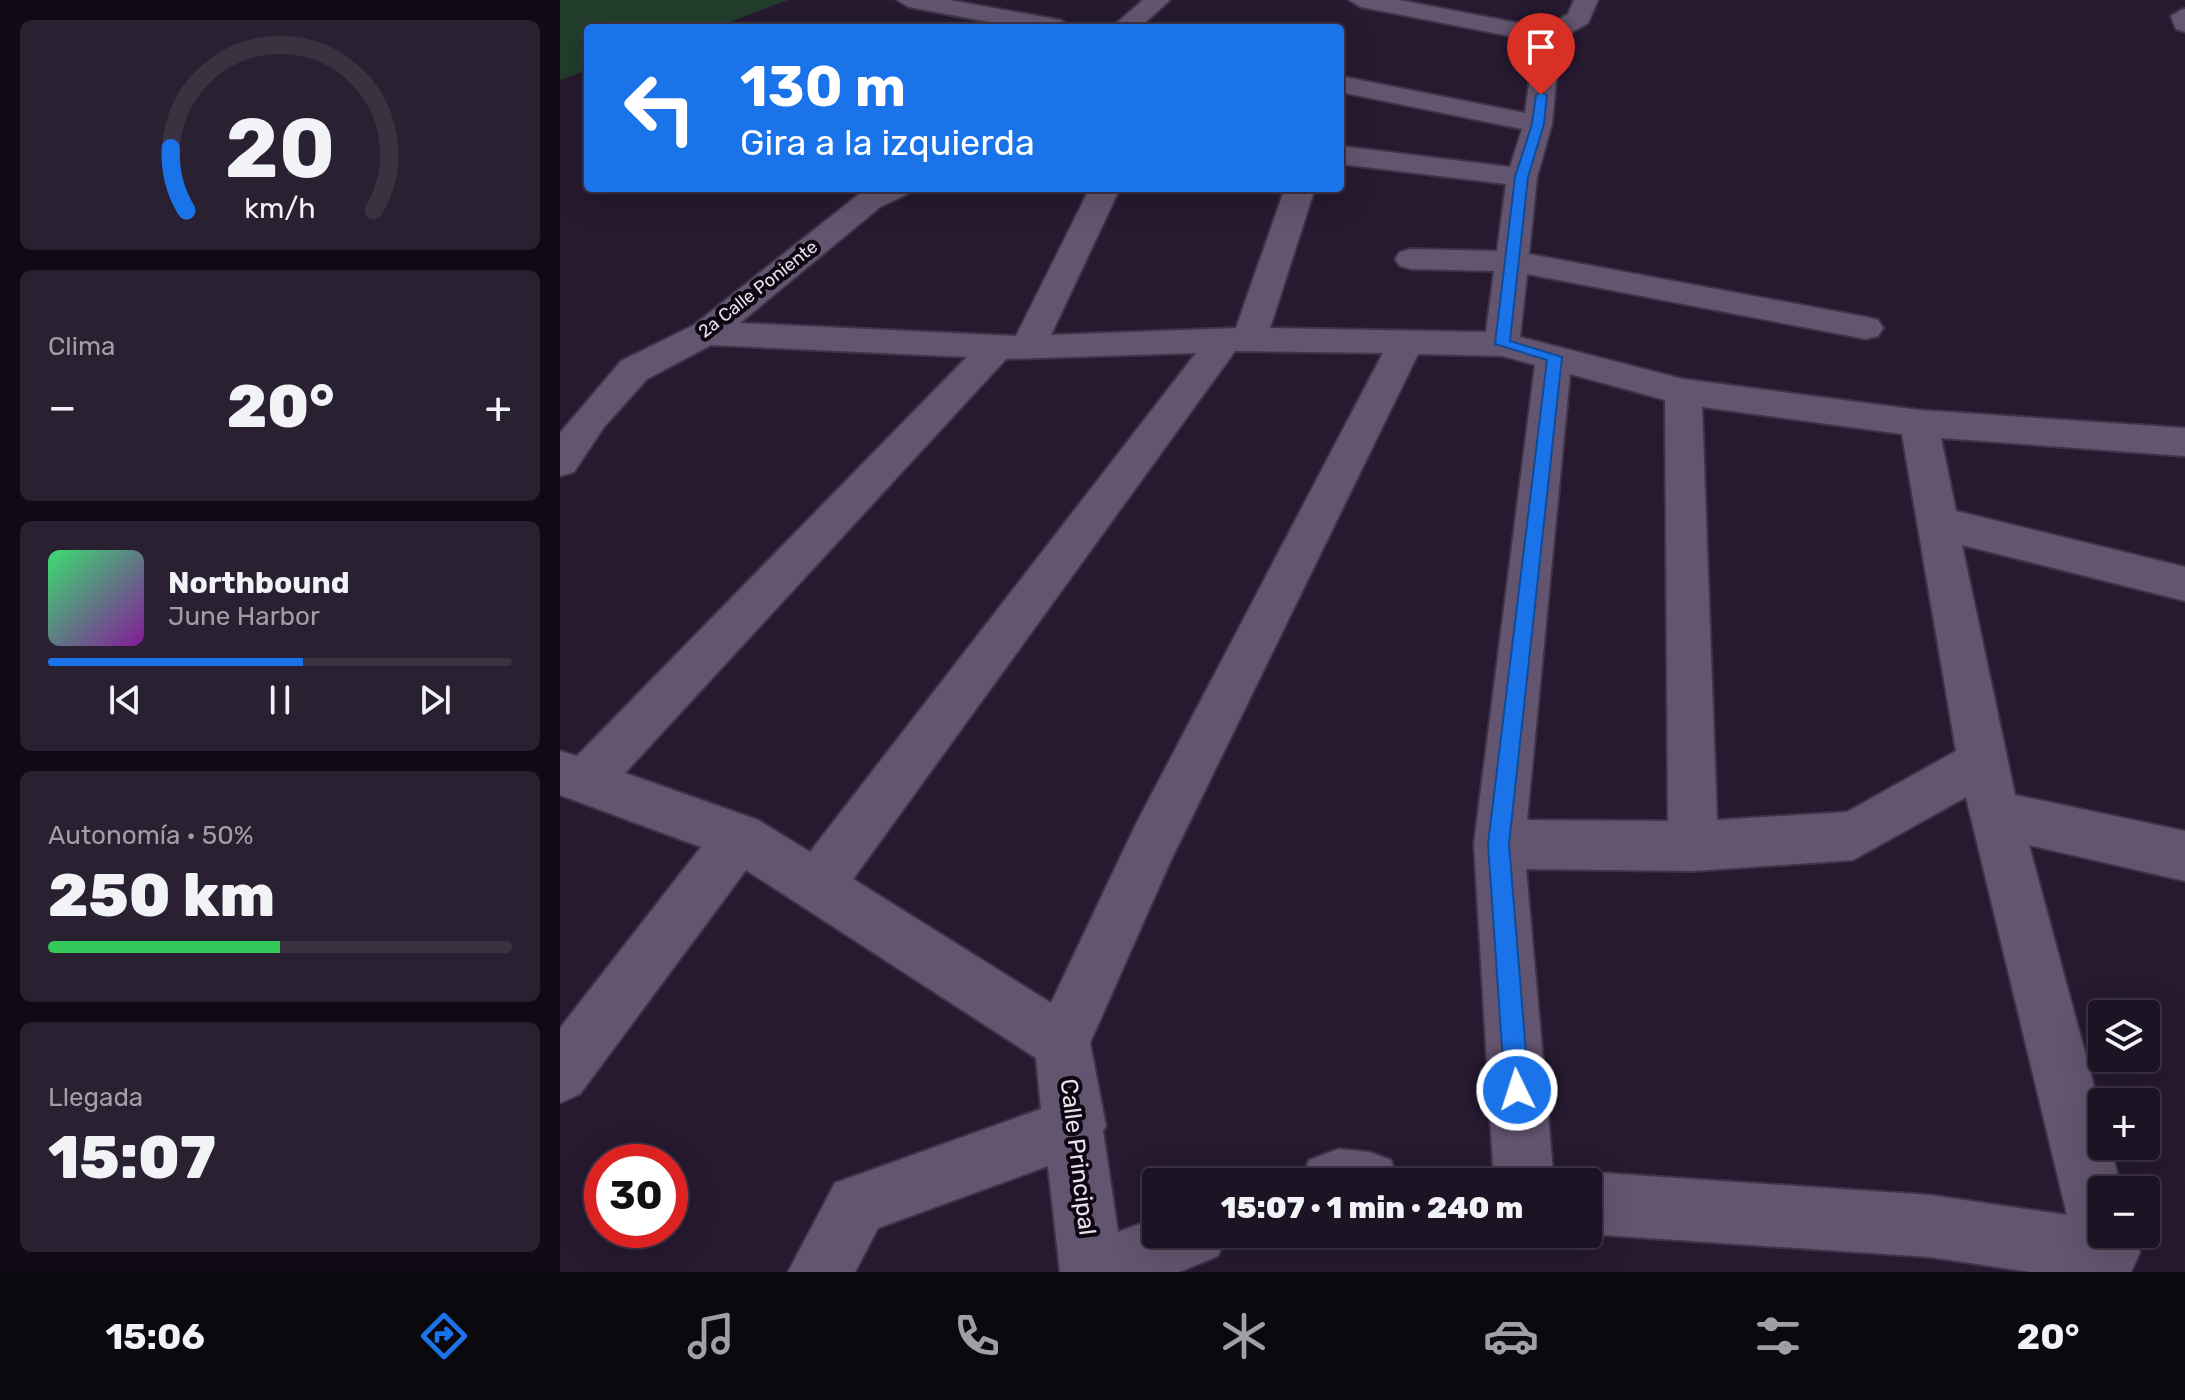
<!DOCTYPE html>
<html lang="es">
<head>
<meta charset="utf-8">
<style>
  :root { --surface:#1c1324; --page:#292031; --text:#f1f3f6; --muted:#a09ea6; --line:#3a3241; --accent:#1a73e8 }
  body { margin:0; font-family:Rubik,sans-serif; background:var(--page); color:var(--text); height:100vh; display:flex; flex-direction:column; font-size:30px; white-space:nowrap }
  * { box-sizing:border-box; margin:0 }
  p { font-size:26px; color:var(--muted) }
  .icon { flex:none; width:44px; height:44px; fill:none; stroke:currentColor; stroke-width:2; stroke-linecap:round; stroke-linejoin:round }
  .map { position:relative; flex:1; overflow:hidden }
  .panel { display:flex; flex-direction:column; gap:20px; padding:20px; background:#0f0a14; width:560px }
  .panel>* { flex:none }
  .hud { position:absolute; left:24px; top:24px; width:760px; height:168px; border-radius:8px; box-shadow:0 8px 32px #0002,0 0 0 2px var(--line); background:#1a73e8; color:#fff; overflow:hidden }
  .controls { position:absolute; left:1528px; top:1000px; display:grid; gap:16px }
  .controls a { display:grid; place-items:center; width:72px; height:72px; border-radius:8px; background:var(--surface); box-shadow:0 8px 32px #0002,0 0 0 2px var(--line); font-size:40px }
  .speed { position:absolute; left:24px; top:1144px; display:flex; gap:16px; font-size:40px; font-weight:700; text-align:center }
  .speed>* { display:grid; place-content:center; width:104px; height:104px; border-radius:50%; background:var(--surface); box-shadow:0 8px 32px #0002,0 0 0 2px var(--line); line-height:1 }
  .speed .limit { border:12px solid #d22; background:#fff; color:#111 }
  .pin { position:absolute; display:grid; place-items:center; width:68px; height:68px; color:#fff; margin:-82px -34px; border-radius:50% 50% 50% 0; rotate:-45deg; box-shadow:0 0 8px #0007 }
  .pin .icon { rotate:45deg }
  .me { position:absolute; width:88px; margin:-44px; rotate:356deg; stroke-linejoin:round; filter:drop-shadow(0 0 6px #0008) }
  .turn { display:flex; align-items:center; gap:28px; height:168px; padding:0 24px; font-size:36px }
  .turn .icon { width:104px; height:104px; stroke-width:2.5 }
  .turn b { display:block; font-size:56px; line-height:68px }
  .big { font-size:60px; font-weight:800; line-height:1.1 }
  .panel .tile { flex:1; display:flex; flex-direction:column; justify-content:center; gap:12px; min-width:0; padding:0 28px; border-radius:12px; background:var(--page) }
  .panel .dial { align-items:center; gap:0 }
  .dial svg { height:208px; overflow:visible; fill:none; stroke:var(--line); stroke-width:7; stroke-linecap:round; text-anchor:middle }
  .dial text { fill:var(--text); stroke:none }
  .song { display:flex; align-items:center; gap:24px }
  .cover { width:96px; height:96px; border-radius:12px; background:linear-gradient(135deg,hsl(140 70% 55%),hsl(290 70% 35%)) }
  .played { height:8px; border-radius:4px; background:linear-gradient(90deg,var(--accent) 55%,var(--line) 55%) }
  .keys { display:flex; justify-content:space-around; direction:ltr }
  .heat { display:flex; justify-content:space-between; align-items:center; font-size:44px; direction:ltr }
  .charge { height:12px; border-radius:6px; background:linear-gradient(90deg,#34c759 50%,var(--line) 0) }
  .trip { position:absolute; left:582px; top:1168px; width:460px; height:80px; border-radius:8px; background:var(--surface); box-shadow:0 8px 32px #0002,0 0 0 2px var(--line); font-weight:800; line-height:80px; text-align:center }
  .menu { display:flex; height:128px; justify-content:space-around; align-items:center; background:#0b080e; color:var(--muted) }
  .menu .icon { width:56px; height:56px }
  .menu .selected { color:var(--accent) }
  .menu b { font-size:36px; color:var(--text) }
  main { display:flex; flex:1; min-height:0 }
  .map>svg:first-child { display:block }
  .green { fill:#223d2c }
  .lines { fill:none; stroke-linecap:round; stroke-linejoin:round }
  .minor-casing { stroke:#3f3447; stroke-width:4 }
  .minor { fill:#63546f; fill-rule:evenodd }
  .route { fill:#1a73e8; stroke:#114b97; stroke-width:2 }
  .labels { text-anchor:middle; stroke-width:8; stroke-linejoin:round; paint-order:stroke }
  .far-street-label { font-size:18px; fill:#e8dfef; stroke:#0c0710 }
  .near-street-label { font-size:24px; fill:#e8dfef; stroke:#0c0710 }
</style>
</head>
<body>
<main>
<section class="panel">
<div class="tile dial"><svg viewBox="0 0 100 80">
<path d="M14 69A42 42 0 1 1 86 69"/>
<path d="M14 69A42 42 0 0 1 8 45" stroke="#1a73e8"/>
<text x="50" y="56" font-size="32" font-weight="700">20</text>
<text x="50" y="72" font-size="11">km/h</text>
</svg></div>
<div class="tile"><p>Clima</p>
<div class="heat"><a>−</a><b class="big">20°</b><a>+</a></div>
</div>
<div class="tile">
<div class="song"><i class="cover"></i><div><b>Northbound</b><p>June Harbor</p></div></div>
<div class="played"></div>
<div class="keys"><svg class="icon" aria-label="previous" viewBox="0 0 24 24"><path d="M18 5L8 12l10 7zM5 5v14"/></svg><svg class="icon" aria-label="pause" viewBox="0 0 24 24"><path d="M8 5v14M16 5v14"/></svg><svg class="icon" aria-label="next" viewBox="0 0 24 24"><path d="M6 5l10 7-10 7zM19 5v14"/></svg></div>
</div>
<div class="tile"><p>Autonomía · 50%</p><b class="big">250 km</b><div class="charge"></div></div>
<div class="tile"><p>Llegada</p><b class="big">15:07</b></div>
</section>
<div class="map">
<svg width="1625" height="1272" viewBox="0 0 1625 1272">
  <rect width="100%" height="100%" fill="#261930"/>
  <path class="green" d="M 0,0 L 228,0 L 154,28 L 28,28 L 28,70 L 0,80 Z"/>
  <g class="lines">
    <defs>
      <g id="minor">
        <path d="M 337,0 L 389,0 L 500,20 L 513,28 L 460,28 L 349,7 Z"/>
        <path d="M 583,0 L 610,0 L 579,28 L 551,28 Z"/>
        <path d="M 789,0 L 839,0 L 984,28 L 1008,14 L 1014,0 L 1038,0 L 1028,23 L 1000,39 L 992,124 L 977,177 L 969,254 L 1306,317 L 1318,320 L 1323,328 L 1318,336 L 1306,339 L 967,274 L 960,337 L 1123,379 L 1359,410 L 1625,428 L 1625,456 L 1381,438 L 1396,511 L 1625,567 L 1625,601 L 1402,545 L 1455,795 L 1625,831 L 1625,881 L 1469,845 L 1542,1116 L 1542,1146 L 1550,1146 L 1562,1190 L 1542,1190 L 1542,1234 L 1572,1234 L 1580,1252 L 1571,1272 L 1470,1272 L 1370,1257 L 1028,1234 L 1028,1182 L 1006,1182 L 1028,1172 L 1370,1195 L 1507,1215 L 1406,797 L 1293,860 L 1133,871 L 966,869 L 994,1182 L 934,1182 L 914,844 L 975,365 L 942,356 L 858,354 L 611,860 L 530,1043 L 546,1126 L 543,1131 L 558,1232 L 596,1218 L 596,1234 L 667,1234 L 658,1256 L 619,1272 L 500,1272 L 488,1166 L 318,1228 L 295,1272 L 228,1272 L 275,1183 L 481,1109 L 476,1058 L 186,870 L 20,1094 L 0,1103 L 0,1028 L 141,847 L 0,795 L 0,751 L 17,756 L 407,357 L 151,345 L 87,379 L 44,427 L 14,472 L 0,476 L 0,433 L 61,361 L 134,325 L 298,195 L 312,188 L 351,188 L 347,194 L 320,207 L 180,323 L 456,336 L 530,188 L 560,188 L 491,335 L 676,328 L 725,188 L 755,188 L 710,328 L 926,332 L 934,271 L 851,269 L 840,266 L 835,259 L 840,252 L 851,249 L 937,251 L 946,184 L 780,164 L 780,146 L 950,167 L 962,129 L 780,92 L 780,76 L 965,113 L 975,41 L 801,7 ZM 675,351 L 823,353 L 575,826 L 491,1003 L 293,879 ZM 636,353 L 250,852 L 198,820 L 65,773 L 446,359 ZM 1010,374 L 1105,400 L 1108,821 L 967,820 ZM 1142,407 L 1342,434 L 1396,751 L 1287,812 L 1157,820 Z"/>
        <path d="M 1623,9 L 1625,9 L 1625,32 L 1616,29 L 1611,16 Z"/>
        <path d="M 779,1149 L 809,1152 L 831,1160 L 839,1182 L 741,1182 L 749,1160 Z"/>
      </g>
    </defs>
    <use href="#minor" class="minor-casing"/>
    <use href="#minor" class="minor"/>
  </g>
  <path class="route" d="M 981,92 L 987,95 L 984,124 L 968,177 L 950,341 L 1002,357 L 949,844 L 969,1090 L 965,1098 L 957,1102 L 949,1098 L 945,1090 L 928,844 L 987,360 L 935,344 L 955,177 L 972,124 L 976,95 Z"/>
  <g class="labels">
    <g class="far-street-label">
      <text transform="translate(198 289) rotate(-38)" y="6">2a Calle Poniente</text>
    </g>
    <g class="near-street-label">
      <text transform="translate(518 1157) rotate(83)" y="8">Calle Principal</text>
    </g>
  </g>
</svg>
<div class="controls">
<a><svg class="icon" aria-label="layers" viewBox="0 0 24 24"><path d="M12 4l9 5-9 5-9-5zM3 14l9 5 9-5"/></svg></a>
<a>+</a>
<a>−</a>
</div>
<div class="speed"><div class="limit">30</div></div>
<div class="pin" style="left:981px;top:95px;background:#d93025"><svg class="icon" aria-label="arrive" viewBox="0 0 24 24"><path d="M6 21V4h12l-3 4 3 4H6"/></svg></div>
<svg class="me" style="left:957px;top:1090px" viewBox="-20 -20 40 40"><circle r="17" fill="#1a73e8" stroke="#fff" stroke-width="3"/><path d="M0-11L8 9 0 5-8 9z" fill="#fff"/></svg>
<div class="trip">15:07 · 1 min · 240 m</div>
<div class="hud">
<div class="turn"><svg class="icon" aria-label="left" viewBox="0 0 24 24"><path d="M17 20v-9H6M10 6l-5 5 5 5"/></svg><div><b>130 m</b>Gira a la izquierda</div></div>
</div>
</div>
</main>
<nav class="menu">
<b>15:06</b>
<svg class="icon selected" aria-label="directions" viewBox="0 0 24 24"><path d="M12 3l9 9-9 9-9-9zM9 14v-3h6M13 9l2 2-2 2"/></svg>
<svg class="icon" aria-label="music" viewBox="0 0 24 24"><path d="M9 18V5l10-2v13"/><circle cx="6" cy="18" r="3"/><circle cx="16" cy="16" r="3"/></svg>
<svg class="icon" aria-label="phone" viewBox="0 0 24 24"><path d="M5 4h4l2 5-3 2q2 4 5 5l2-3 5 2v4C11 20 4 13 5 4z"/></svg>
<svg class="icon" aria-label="climate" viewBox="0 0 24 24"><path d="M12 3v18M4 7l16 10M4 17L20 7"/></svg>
<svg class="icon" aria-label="car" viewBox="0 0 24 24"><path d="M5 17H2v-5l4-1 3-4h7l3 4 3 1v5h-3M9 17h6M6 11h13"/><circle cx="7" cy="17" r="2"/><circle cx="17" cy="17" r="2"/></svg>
<svg class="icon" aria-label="filters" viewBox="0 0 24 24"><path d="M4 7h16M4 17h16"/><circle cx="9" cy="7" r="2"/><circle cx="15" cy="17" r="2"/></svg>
<b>20°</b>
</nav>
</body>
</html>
